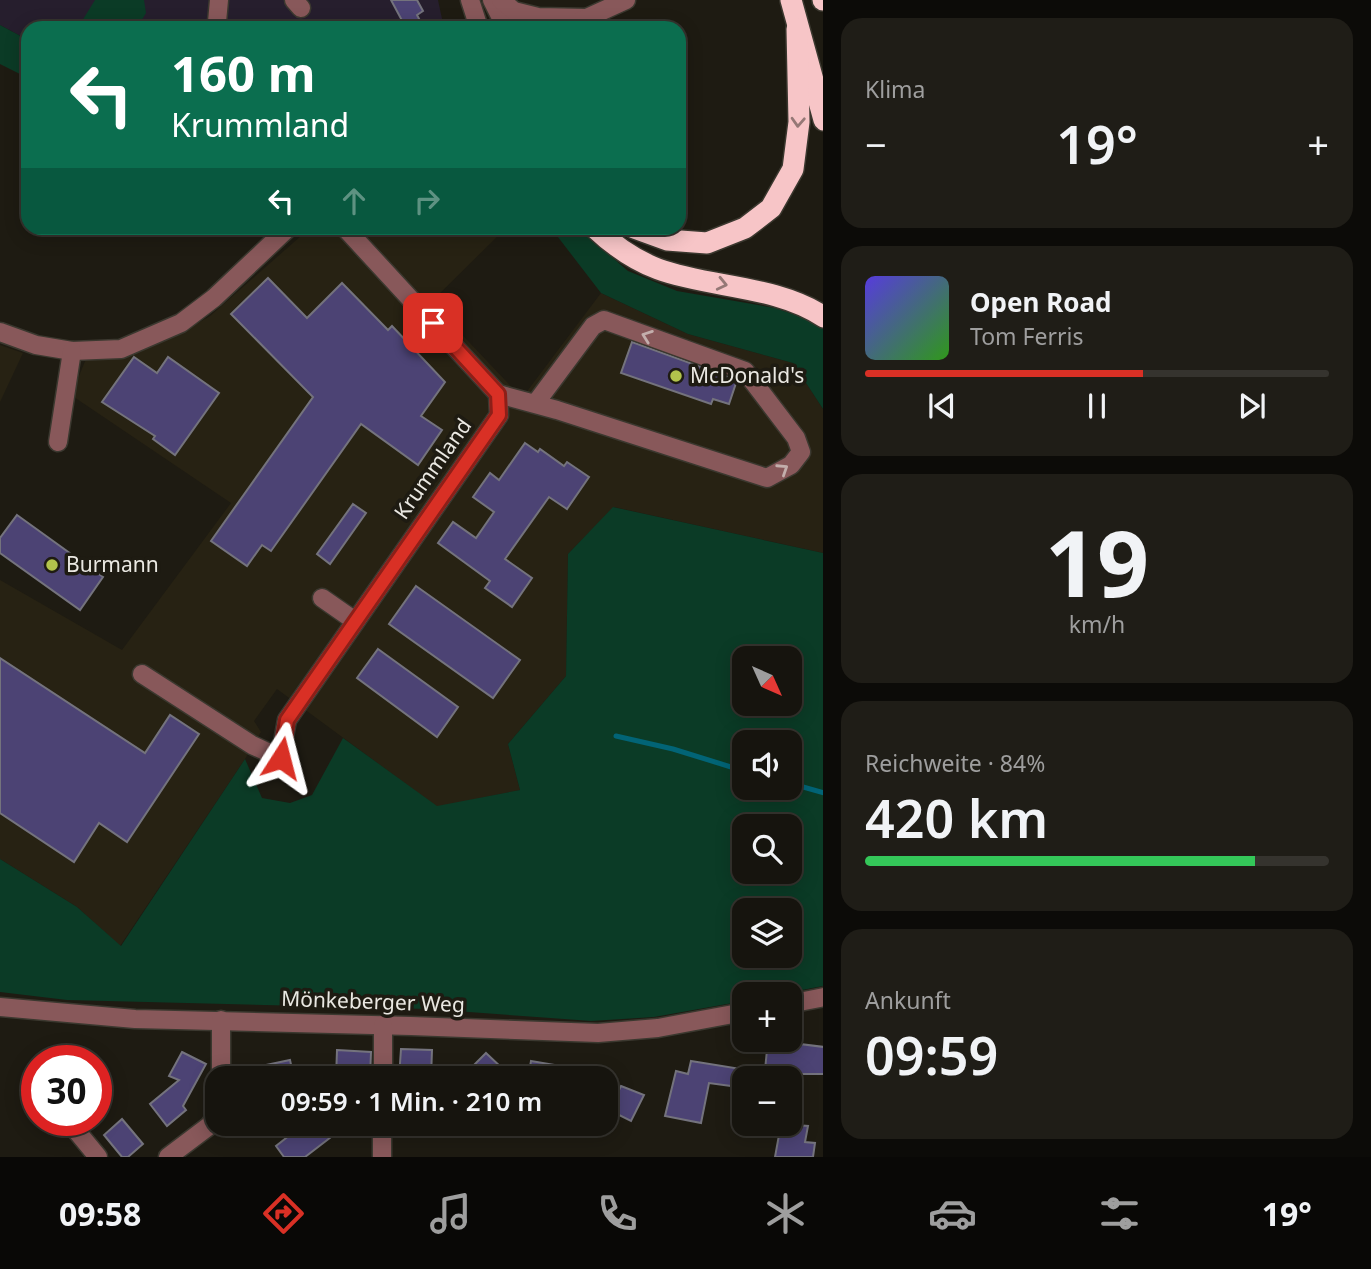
<!DOCTYPE html>
<html lang="de">
<head>
<meta charset="utf-8">
<style>
  :root { --surface:#16140e; --page:#1f1d17; --text:#f1f3f6; --muted:#9e9e9e; --line:#35332e; --accent:#d93025 }
  body { margin:0; font-family:"Noto Sans",sans-serif; background:var(--page); color:var(--text); height:100vh; display:flex; flex-direction:column; font-size:26px; white-space:nowrap }
  * { box-sizing:border-box; margin:0 }
  p { font-size:23px; color:var(--muted) }
  .icon { flex:none; width:38px; height:38px; fill:none; stroke:currentColor; stroke-width:2; stroke-linecap:round; stroke-linejoin:round }
  .map { position:relative; flex:1; overflow:hidden }
  .details { display:flex; flex-direction:column; gap:18px; padding:18px; background:#0c0b08; width:548px }
  .details>* { flex:none }
  .guide { position:absolute; left:21px; top:21px; width:665px; height:214px; border-radius:21px; box-shadow:0 4px 18px #0003,0 0 0 2px var(--line); background:#0b6e4f; color:#fff; overflow:hidden }
  .needle { width:46px; rotate:135deg }
  .fabs { position:absolute; left:732px; top:646px; display:grid; gap:14px }
  .fabs a { display:grid; place-items:center; width:70px; height:70px; border-radius:14px; background:var(--surface); box-shadow:0 4px 18px #0003,0 0 0 2px var(--line); font-size:35px }
  .speed { position:absolute; left:21px; top:1045px; display:flex; gap:14px; font-size:35px; font-weight:700; text-align:center }
  .speed>* { display:grid; place-content:center; width:91px; height:91px; border-radius:50%; background:var(--surface); box-shadow:0 4px 18px #0003,0 0 0 2px var(--line); line-height:1 }
  .speed .limit { border:10px solid #d22; background:#fff; color:#111 }
  .pin { position:absolute; display:grid; place-items:center; width:60px; height:60px; color:#fff; margin:-30px; border-radius:14px; box-shadow:0 4px 10px #0006 }
  .me { position:absolute; width:77px; margin:-38px; rotate:9deg; stroke-linejoin:round; filter:drop-shadow(0 0 5px #0008) }
  .turn { display:flex; align-items:center; gap:24px; height:147px; padding:0 35px; font-size:32px }
  .turn .icon { width:91px; height:91px; stroke-width:2.5 }
  .turn b { display:block; font-size:49px; line-height:60px }
  .lanes { display:flex; align-items:center; height:66px; padding:0 35px; background:#0003; justify-content:center; gap:35px; direction:ltr }
  .lanes .off { opacity:.35 }
  .big { font-size:52px; font-weight:600; line-height:1.1 }
  .details .tile { flex:1; display:flex; flex-direction:column; justify-content:center; gap:10px; min-width:0; padding:0 24px; border-radius:21px; background:var(--page) }
  .details .dial { align-items:center; gap:0 }
  .dial b { font-size:91px; line-height:1 }
  .song { display:flex; align-items:center; gap:21px }
  .cover { width:84px; height:84px; border-radius:10px; background:linear-gradient(135deg,hsl(250 70% 55%),hsl(110 70% 35%)) }
  .played { height:7px; border-radius:4px; background:linear-gradient(90deg,var(--accent) 60%,var(--line) 60%) }
  .keys { display:flex; justify-content:space-around; direction:ltr }
  .heat { display:flex; justify-content:space-between; align-items:center; font-size:38px; direction:ltr }
  .charge { height:10px; border-radius:5px; background:linear-gradient(90deg,#34c759 84%,var(--line) 0) }
  .trip { position:absolute; left:205px; top:1066px; width:413px; height:70px; border-radius:21px; background:var(--surface); box-shadow:0 4px 18px #0003,0 0 0 2px var(--line); font-weight:600; line-height:70px; text-align:center }
  .dock { display:flex; height:112px; justify-content:space-around; align-items:center; background:#090806; color:var(--muted) }
  .dock .icon { width:49px; height:49px }
  .dock .on { color:var(--accent) }
  .dock b { font-size:32px; color:var(--text) }
  main { display:flex; flex:1; min-height:0 }
  .map>svg:first-child { display:block }
  .built { fill:#272213 }
  .industrial { fill:#261e2d }
  .green { fill:#0b3b26; fill-rule:evenodd }
  .lines { fill:none; stroke-linecap:round; stroke-linejoin:round }
  .stream { stroke:#026476; stroke-width:5 }
  .building { fill:#4c4374; stroke:#74737d; stroke-width:2 }
  .minor-casing { stroke:#3b382f; stroke-width:21 }
  .highway-casing { stroke:#3b382f; stroke-width:24 }
  .minor { stroke:#88585a; stroke-width:18 }
  .highway { stroke:#f7c5c7; stroke-width:21 }
  .oneway { stroke:#957876 }
  .oneway2 { stroke:#c3aeac }
  .route-casing { stroke:#8d1f18; stroke-width:18 }
  .route { stroke:#d93025; stroke-width:12 }
  .poi-dot { fill:#b2c34c; stroke:#1e1b12; stroke-width:2.5 }
  .labels { text-anchor:middle; stroke-width:7; stroke-linejoin:round; paint-order:stroke }
  .poi-label { font-size:21px; fill:#eae8e2; stroke:#1e1b12; text-anchor:start }
  .street-label { font-size:21px; fill:#eae8e2; stroke:#1e1b12 }
</style>
</head>
<body>
<main>
<div class="map">
<svg width="824" height="1157" viewBox="0 0 824 1157">
  <rect width="100%" height="100%" fill="#1e1b12"/>
  <g class="built">
    <path d="M 310,228 L 506,228 L 431,302 L 522,398 L 601,293 L 688,334 L 793,363 L 823,409 L 823,553 L 614,507 L 568,554 L 566,676 L 508,744 L 520,790 L 437,807 L 277,689 L 254,721 L 261,732 L 245,759 L 120,946 L 77,907 L 0,859 L 0,580 L 122,650 L 231,503 L 71,395 L 86,359 L 116,358 L 173,337 L 210,316 Z"/>
    <path d="M 0,345 L 23,353 L 0,402 Z"/>
  </g>
  <path class="industrial" d="M 0,0 L 438,0 L 444,28 L 28,28 L 28,40 L 0,25 Z"/>
  <g class="green">
    <path d="M 95,0 L 144,0 L 146,13 L 137,28 L 82,28 L 82,21 Z"/>
    <path d="M 0,25 L 28,40 L 28,78 L 0,64 Z"/>
    <path d="M 551,228 L 578,228 L 628,271 L 677,291 L 775,308 L 813,321 L 823,328 L 823,409 L 793,363 L 688,334 L 601,293 Z"/>
    <path d="M 613,507 L 823,553 L 823,986 L 781,994 L 744,994 L 744,1001 L 654,1017 L 591,1021 L 428,1009 L 67,1000 L 0,992 L 0,859 L 77,907 L 121,946 L 245,759 L 262,798 L 290,803 L 312,795 L 343,738 L 437,806 L 520,790 L 508,744 L 566,676 L 568,554 ZM 789,658 L 789,704 L 744,704 L 744,658 ZM 744,742 L 789,742 L 789,788 L 744,788 ZM 744,826 L 789,826 L 789,872 L 744,872 ZM 789,910 L 789,956 L 744,956 L 744,910 Z"/>
  </g>
  <g class="lines">
    <g class="stream">
      <path d="M 616,736 L 673,749 L 744,771"/>
      <path d="M 789,783 L 824,793"/>
    </g>
  </g>
  <g class="building">
    <path d="M 391,0 L 417,0 L 423,11 L 417,15 L 424,28 L 406,28 Z"/>
    <path d="M 268,278 L 307,318 L 342,283 L 388,330 L 392,326 L 445,382 L 421,416 L 442,430 L 418,465 L 361,424 L 271,551 L 262,545 L 247,566 L 211,541 L 313,397 L 231,314 Z"/>
    <path d="M 632,342 L 737,380 L 729,404 L 713,399 L 711,404 L 621,373 Z"/>
    <path d="M 134,357 L 157,373 L 168,357 L 219,393 L 175,455 L 153,439 L 155,436 L 102,402 Z"/>
    <path d="M 525,443 L 538,452 L 540,449 L 564,466 L 567,462 L 589,477 L 567,509 L 549,497 L 505,559 L 532,578 L 512,607 L 485,588 L 490,581 L 438,543 L 453,522 L 476,538 L 494,512 L 473,497 L 490,473 L 499,480 Z"/>
    <path d="M 353,504 L 366,513 L 330,564 L 317,554 Z"/>
    <path d="M 17,515 L 103,577 L 80,610 L 0,553 L 0,538 Z"/>
    <path d="M 416,586 L 520,660 L 493,698 L 389,624 Z"/>
    <path d="M 378,649 L 458,707 L 437,737 L 357,678 Z"/>
    <path d="M 0,658 L 145,753 L 170,715 L 199,734 L 127,842 L 99,823 L 74,862 L 0,813 Z"/>
    <path d="M 768,1040 L 824,1047 L 824,1074 L 794,1074 L 765,1070 Z"/>
    <path d="M 401,1049 L 432,1050 L 431,1078 L 399,1078 Z"/>
    <path d="M 337,1050 L 371,1052 L 370,1078 L 336,1078 Z"/>
    <path d="M 182,1052 L 206,1064 L 183,1106 L 186,1110 L 167,1126 L 150,1104 L 179,1080 L 169,1076 Z"/>
    <path d="M 486,1053 L 503,1069 L 494,1078 L 479,1078 L 470,1069 Z"/>
    <path d="M 290,1060 L 294,1078 L 234,1078 L 233,1072 Z"/>
    <path d="M 531,1061 L 555,1065 L 553,1078 L 528,1078 Z"/>
    <path d="M 691,1061 L 741,1069 L 739,1087 L 709,1083 L 701,1123 L 665,1116 L 676,1071 L 688,1074 Z"/>
    <path d="M 621,1086 L 644,1095 L 631,1121 L 609,1110 Z"/>
    <path d="M 122,1119 L 143,1144 L 128,1157 L 122,1157 L 104,1135 Z"/>
    <path d="M 304,1124 L 348,1124 L 305,1157 L 284,1157 L 276,1146 Z"/>
    <path d="M 781,1124 L 808,1126 L 805,1142 L 815,1143 L 813,1157 L 775,1157 Z"/>
  </g>
  <g class="lines">
    <defs>
      <g id="minor">
        <path d="M 294,0 L 301,8"/>
        <path d="M 470,0 L 479,28"/>
        <path d="M 492,0 L 506,28"/>
        <path d="M 501,0 L 514,11 L 538,17 L 588,18"/>
        <path d="M 217,22 L 219,0"/>
        <path d="M 578,22 L 626,0"/>
        <path d="M 0,332 L 36,345 L 72,351 L 121,349 L 181,323 L 214,298 L 288,228"/>
        <path d="M 498,394 L 557,410 L 767,478 L 791,465 L 801,452 L 796,438 L 745,371 L 604,320 L 593,326 L 535,404"/>
        <path d="M 58,442 L 72,351"/>
        <path d="M 322,598 L 355,621"/>
        <path d="M 142,674 L 252,745 L 280,758 L 287,720 L 499,415 L 498,394 L 345,228"/>
        <path d="M 789,1004 L 824,997"/>
        <path d="M 0,1007 L 135,1019 L 411,1026 L 598,1033 L 658,1028 L 744,1012"/>
        <path d="M 221,1020 L 221,1078"/>
        <path d="M 383,1078 L 383,1025"/>
        <path d="M 70,1123 L 98,1157"/>
        <path d="M 168,1157 L 209,1126 L 217,1115"/>
        <path d="M 382,1157 L 382,1124"/>
      </g>
      <g id="highway">
        <path d="M 791,0 L 824,120"/>
        <path d="M 823,0 L 824,0"/>
        <path d="M 595,228 C 613,245 634,260 658,269 C 710,288 776,285 824,317"/>
        <path d="M 634,228 L 667,240 L 707,243 L 745,228 L 771,208 L 793,169 L 799,122 L 797,29"/>
      </g>
    </defs>
    <use href="#minor" class="minor-casing"/>
    <use href="#highway" class="highway-casing"/>
    <use href="#minor" class="minor"/>
    <use href="#highway" class="highway"/>
  </g>
  <defs><path id="oneway-chevron" d="M-2-3.5L2.5 0L-2 3.5" fill="none" stroke-width="1.6" stroke-linecap="round" stroke-linejoin="round" transform="scale(1.75)"/></defs>
  <g class="oneway">
    <use href="#oneway-chevron" transform="translate(798 122) rotate(93)"/>
    <use href="#oneway-chevron" transform="translate(722 284) rotate(13)"/>
  </g>
  <g class="oneway2">
    <use href="#oneway-chevron" transform="translate(647 336) rotate(-160)"/>
    <use href="#oneway-chevron" transform="translate(783 469) rotate(-33)"/>
  </g>
  <g class="lines">
    <defs>
      <path id="route" d="M 281,758 L 287,720 L 499,415 L 498,394 L 433,323"/>
    </defs>
    <use href="#route" class="route-casing"/>
    <use href="#route" class="route"/>
  </g>
  <g class="poi-dot">
    <circle cx="676" cy="376" r="7"/>
    <circle cx="52" cy="565" r="7"/>
  </g>
  <g class="labels">
    <g class="poi-label">
      <text x="690" y="383">McDonald's</text>
      <text x="66" y="572">Burmann</text>
    </g>
    <g class="street-label">
      <text transform="translate(433 469) rotate(-55)" y="7">Krummland</text>
      <text transform="translate(373 1002) rotate(2)" y="7">Mönkeberger Weg</text>
    </g>
  </g>
</svg>
<div class="fabs">
<a><svg class="needle" viewBox="-14 -14 28 28"><path d="M0-13l5 13h-10z" fill="#e53935"/><path d="M0 13l5-13h-10z" fill="#9e9e9e"/></svg></a>
<a><svg class="icon" aria-label="sound" viewBox="0 0 24 24"><path d="M4 9h4l5-4v14l-5-4H4zM17 9q2 3 0 6"/></svg></a>
<a><svg class="icon" aria-label="search" viewBox="0 0 24 24"><circle cx="10" cy="10" r="6"/><path d="M15 15l6 6"/></svg></a>
<a><svg class="icon" aria-label="layers" viewBox="0 0 24 24"><path d="M12 4l9 5-9 5-9-5zM3 14l9 5 9-5"/></svg></a>
<a>+</a>
<a>−</a>
</div>
<div class="speed"><div class="limit">30</div></div>
<div class="pin" style="left:433px;top:323px;background:#d93025"><svg class="icon" aria-label="arrive" viewBox="0 0 24 24"><path d="M6 21V4h12l-3 4 3 4H6"/></svg></div>
<svg class="me" style="left:281px;top:758px" viewBox="-20 -20 40 40"><path d="M0-17L14 15 0 8-14 15z" fill="#d93025" stroke="#fff" stroke-width="4"/></svg>
<div class="trip">09:59 · 1 Min. · 210 m</div>
<div class="guide">
<div class="turn"><svg class="icon" aria-label="left" viewBox="0 0 24 24"><path d="M17 20v-9H6M10 6l-5 5 5 5"/></svg><div><b>160 m</b>Krummland</div></div>
<div class="lanes"><svg class="icon" aria-label="left" viewBox="0 0 24 24"><path d="M17 20v-9H6M10 6l-5 5 5 5"/></svg><svg class="icon off" aria-label="ahead" viewBox="0 0 24 24"><path d="M12 20V5M6 11l6-6 6 6"/></svg><svg class="icon off" aria-label="right" viewBox="0 0 24 24"><path d="M7 20v-9h11M14 6l5 5-5 5"/></svg></div>
</div>
</div>
<section class="details">
<div class="tile"><p>Klima</p>
<div class="heat"><a>−</a><b class="big">19°</b><a>+</a></div>
</div>
<div class="tile">
<div class="song"><i class="cover"></i><div><b>Open Road</b><p>Tom Ferris</p></div></div>
<div class="played"></div>
<div class="keys"><svg class="icon" aria-label="previous" viewBox="0 0 24 24"><path d="M18 5L8 12l10 7zM5 5v14"/></svg><svg class="icon" aria-label="pause" viewBox="0 0 24 24"><path d="M8 5v14M16 5v14"/></svg><svg class="icon" aria-label="next" viewBox="0 0 24 24"><path d="M6 5l10 7-10 7zM19 5v14"/></svg></div>
</div>
<div class="tile dial"><b>19</b><p>km/h</p></div>
<div class="tile"><p>Reichweite · 84%</p><b class="big">420 km</b><div class="charge"></div></div>
<div class="tile"><p>Ankunft</p><b class="big">09:59</b></div>
</section>
</main>
<nav class="dock">
<b>09:58</b>
<svg class="icon on" aria-label="directions" viewBox="0 0 24 24"><path d="M12 3l9 9-9 9-9-9zM9 14v-3h6M13 9l2 2-2 2"/></svg>
<svg class="icon" aria-label="music" viewBox="0 0 24 24"><path d="M9 18V5l10-2v13"/><circle cx="6" cy="18" r="3"/><circle cx="16" cy="16" r="3"/></svg>
<svg class="icon" aria-label="phone" viewBox="0 0 24 24"><path d="M5 4h4l2 5-3 2q2 4 5 5l2-3 5 2v4C11 20 4 13 5 4z"/></svg>
<svg class="icon" aria-label="climate" viewBox="0 0 24 24"><path d="M12 3v18M4 7l16 10M4 17L20 7"/></svg>
<svg class="icon" aria-label="car" viewBox="0 0 24 24"><path d="M5 17H2v-5l4-1 3-4h7l3 4 3 1v5h-3M9 17h6M6 11h13"/><circle cx="7" cy="17" r="2"/><circle cx="17" cy="17" r="2"/></svg>
<svg class="icon" aria-label="filters" viewBox="0 0 24 24"><path d="M4 7h16M4 17h16"/><circle cx="9" cy="7" r="2"/><circle cx="15" cy="17" r="2"/></svg>
<b>19°</b>
</nav>
</body>
</html>
